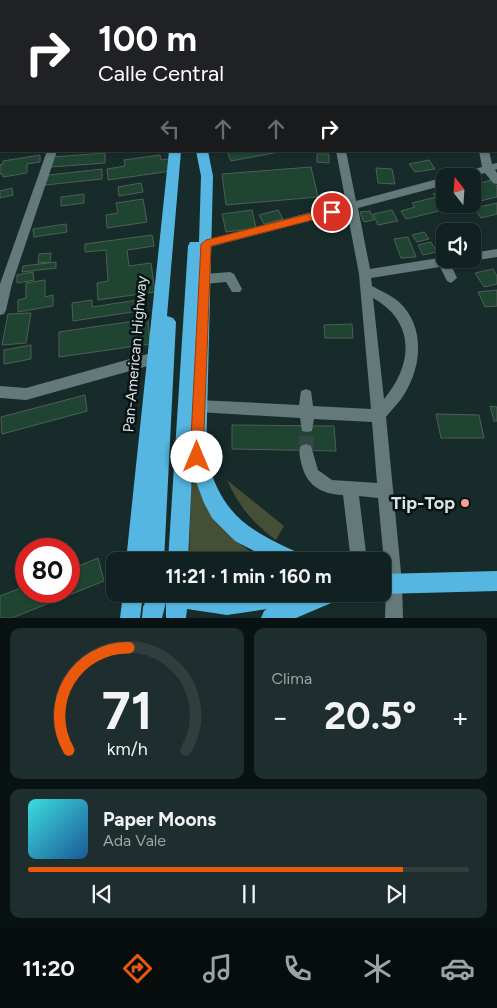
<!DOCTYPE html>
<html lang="es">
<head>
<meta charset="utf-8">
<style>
  :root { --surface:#112020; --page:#1e2d2d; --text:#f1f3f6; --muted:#9ca3a5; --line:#303e3e; --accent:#ea580c }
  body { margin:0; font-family:Figtree,sans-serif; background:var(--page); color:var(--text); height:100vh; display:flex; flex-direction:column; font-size:19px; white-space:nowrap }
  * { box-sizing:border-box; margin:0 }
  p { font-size:16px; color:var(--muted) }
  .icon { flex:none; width:28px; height:28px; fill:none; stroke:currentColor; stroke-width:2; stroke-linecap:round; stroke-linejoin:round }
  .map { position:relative; height:618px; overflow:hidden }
  .details { display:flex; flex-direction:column; gap:10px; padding:10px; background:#091212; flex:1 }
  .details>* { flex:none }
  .hud { position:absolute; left:0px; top:0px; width:498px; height:152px; box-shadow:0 1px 4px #0004,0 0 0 1px var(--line); background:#202124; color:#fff; overflow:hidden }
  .needle { width:32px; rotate:343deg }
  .fabs { position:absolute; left:436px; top:168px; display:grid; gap:10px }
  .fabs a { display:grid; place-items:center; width:45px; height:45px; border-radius:10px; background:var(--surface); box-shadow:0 1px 4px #0004,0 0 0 1px var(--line); font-size:25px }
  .speed { position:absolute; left:15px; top:538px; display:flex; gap:10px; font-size:25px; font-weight:700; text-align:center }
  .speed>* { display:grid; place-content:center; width:65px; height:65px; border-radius:50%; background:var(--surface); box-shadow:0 1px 4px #0004,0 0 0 1px var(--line); line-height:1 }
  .speed .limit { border:8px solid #d22; background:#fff; color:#111 }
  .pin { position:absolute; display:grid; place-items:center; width:42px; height:42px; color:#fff; margin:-21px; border:2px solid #fff; border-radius:50%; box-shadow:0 1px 5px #0007 }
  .me { position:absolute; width:55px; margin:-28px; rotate:0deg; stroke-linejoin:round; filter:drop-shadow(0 0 4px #0008) }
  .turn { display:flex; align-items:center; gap:18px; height:105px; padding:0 15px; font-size:22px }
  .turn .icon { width:65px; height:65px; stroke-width:2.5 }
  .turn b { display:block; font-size:35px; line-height:42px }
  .lanes { display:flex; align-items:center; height:48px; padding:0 15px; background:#0003; justify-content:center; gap:25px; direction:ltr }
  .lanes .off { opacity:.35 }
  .big { font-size:38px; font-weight:700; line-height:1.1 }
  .details .card { flex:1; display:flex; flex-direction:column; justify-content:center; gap:8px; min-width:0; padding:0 18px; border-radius:10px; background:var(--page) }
  .details .dial { align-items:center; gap:0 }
  .dial svg { height:130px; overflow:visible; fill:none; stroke:var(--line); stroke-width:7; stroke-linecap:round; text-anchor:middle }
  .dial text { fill:var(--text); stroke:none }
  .song { display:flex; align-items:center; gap:15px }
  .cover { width:60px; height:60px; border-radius:8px; background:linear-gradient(135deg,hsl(180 70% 55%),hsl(210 70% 35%)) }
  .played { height:5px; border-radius:2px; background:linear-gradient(90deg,var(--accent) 85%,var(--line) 85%) }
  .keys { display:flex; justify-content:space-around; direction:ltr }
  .heat { display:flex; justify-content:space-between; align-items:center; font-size:28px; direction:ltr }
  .details .tiles { flex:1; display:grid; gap:10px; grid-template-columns:1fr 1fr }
  .card:last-child { grid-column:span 2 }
  .trip { position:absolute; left:106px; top:552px; width:285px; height:50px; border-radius:10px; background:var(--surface); box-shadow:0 1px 4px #0004,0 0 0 1px var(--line); font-weight:700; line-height:50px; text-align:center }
  .tab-bar { display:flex; height:80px; justify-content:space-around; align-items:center; background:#070d0d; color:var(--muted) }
  .tab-bar .icon { width:35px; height:35px }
  .tab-bar .on { color:var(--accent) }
  .tab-bar b { font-size:22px; color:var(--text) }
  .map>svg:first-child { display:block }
  .green { fill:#444f35 }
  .building { fill:#1f4432; stroke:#4e5f55 }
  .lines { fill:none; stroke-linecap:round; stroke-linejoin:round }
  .minor-tunnel { stroke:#344747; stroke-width:15; stroke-dasharray:15 8; stroke-linecap:butt }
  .minor { fill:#647979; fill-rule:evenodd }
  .highway { fill:#55b7e1; fill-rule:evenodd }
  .route { fill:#ea580c; stroke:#983908 }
  .poi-dot { fill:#f59c95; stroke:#091212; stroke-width:2 }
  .labels { text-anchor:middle; stroke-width:5; stroke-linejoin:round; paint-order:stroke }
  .street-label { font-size:15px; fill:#d9e5e5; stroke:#091212 }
  .near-poi-label { font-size:18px; font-weight:bold; fill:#d9e5e5; stroke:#091212; text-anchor:end }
</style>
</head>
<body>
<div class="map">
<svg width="497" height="618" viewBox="0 0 497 618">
  <rect width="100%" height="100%" fill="#172b2b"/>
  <g class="green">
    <path d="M 227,480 L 284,526 L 276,540 C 253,523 239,507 227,480 Z"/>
    <path d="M 195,481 L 234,539 L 252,553 L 221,555 L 189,561 L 191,485 Z"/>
  </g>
  <g class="building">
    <path d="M 240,0 L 310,0 L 311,1 L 229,1 Z"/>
    <path d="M 227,151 L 279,151 L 279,152 L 231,161 Z"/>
    <path d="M 105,153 L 105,163 L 51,167 L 52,157 Z"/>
    <path d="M 317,154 L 329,154 L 329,163 L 317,162 Z"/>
    <path d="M 40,155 L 40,162 L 27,164 L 27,173 L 3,177 L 3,174 L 0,174 L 0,165 L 3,164 L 3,161 Z"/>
    <path d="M 160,155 L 161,160 L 169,159 L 171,171 L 108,180 L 107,169 L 125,166 L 124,160 Z"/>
    <path d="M 429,160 L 435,169 L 415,172 L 409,164 Z"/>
    <path d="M 311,167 L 318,197 L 226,205 L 222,174 Z"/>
    <path d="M 376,168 L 392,169 L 395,184 L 378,183 Z"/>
    <path d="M 102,169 L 102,179 L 45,185 L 49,175 Z"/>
    <path d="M 492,180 L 497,186 L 497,197 L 472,203 L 472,185 Z"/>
    <path d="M 141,183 L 143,192 L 119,196 L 118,187 Z"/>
    <path d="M 12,188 L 13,195 L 0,198 L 0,191 Z"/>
    <path d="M 445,191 L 445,204 L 468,204 L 406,219 L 401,211 L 415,207 L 412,203 L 436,197 L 433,194 Z"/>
    <path d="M 84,194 L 84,203 L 61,206 L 61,197 Z"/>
    <path d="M 143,199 L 147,222 L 107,228 L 106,215 L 118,213 L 116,203 Z"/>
    <path d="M 497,203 L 497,214 L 481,218 L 474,208 Z"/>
    <path d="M 252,210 L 256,228 L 226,232 L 222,214 Z"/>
    <path d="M 278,210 L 283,219 L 264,224 L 259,215 Z"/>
    <path d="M 392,210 L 398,221 L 378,225 L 373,214 Z"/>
    <path d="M 370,211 L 374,220 L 364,222 L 360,212 Z"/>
    <path d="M 66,224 L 67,232 L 34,237 L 33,229 Z"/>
    <path d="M 424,232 L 429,239 L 417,242 L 412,235 Z"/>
    <path d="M 152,235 L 154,246 L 127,250 L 129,266 L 151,263 L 155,292 L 98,300 L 97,283 L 108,281 L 106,250 L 85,252 L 85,244 Z"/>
    <path d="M 408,237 L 416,257 L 401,258 L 394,239 Z"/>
    <path d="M 431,242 L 437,252 L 423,255 L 418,245 Z"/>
    <path d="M 51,253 L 50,262 L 38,263 L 39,254 Z"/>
    <path d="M 56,262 L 56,268 L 22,272 L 23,266 Z"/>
    <path d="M 493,269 L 497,276 L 497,284 L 484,287 L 475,273 Z"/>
    <path d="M 33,272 L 34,280 L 17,283 L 17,275 Z"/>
    <path d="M 45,280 L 45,297 L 53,295 L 53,306 L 18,312 L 18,300 L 26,298 L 26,283 Z"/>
    <path d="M 497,290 L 497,306 L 485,307 L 478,292 Z"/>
    <path d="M 92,300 L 92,307 L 138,300 L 139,311 L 73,321 L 72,303 Z"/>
    <path d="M 31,313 L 26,343 L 2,345 L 8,314 Z"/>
    <path d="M 148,319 L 150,344 L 59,357 L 59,332 Z"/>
    <path d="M 352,324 L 353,338 L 325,338 L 324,325 Z"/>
    <path d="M 31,345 L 31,359 L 4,364 L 4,350 Z"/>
    <path d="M 85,395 L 87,411 L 2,434 L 1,417 Z"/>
    <path d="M 490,406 L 497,407 L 497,421 L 494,421 Z"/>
    <path d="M 436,414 L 479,415 L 484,438 L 441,438 Z"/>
    <path d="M 232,425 L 334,426 L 336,451 L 232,449 Z"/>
    <path d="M 98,558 L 104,581 L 12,618 L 0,618 L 0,596 L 26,586 L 26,591 L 69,591 L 69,570 Z"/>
  </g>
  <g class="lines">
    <path class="minor-tunnel" d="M 306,451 L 307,426"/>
    <g class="minor">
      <rect x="320" y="0" width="8" height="1"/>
      <rect x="411" y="0" width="8" height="1"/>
      <rect x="0" y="14" width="1" height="4"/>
      <rect x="496" y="28" width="1" height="4"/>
      <rect x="0" y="64" width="1" height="6"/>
      <path d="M 1,83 L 1,92 L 0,93 L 0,84 Z"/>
      <path d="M 47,151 L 57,151 L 12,284 L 6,310 L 4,314 L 0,315 L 0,284 Z"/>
      <path d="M 336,151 L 346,151 L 356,201 L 445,177 L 445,185 L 358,208 L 370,269 L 445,257 L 472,259 L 472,253 L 497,249 L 497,257 L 472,261 L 468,260 L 466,262 L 451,265 L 457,278 L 451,283 L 447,281 L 440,267 L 371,278 L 372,286 C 381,291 391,295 399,302 C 425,326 422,365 405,393 C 400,402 392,409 386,417 L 402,583 L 403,618 L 385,618 L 386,583 L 378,498 L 359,496 L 367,561 L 351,561 L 343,495 C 320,494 306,485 301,462 C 300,456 298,452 301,446 L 306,444 L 311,446 L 318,470 L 332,480 L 377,483 L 372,422 L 314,419 L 312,431 L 307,432 L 302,431 L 300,418 L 198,412 L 193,410 L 191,406 L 193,402 L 198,400 L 299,405 L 301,391 L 306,389 L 311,391 L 313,406 L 371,409 L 359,274 L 347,211 L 206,248 L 200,244 L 206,240 L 346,203 ZM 373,298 C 416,322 413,365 384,399 Z"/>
      <path d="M 479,151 L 489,151 L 492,164 L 497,163 L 497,169 L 495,170 L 497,173 L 497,184 L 493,183 L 485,173 L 472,176 L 455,176 L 456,174 L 482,167 Z"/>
      <path d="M 230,272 L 234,274 L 242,289 L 240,292 L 232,292 L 226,282 L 204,284 L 198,279 L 204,274 Z"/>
      <path d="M 155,352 L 160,354 L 162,358 L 160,362 L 155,364 L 26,400 L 0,398 L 0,386 L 26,388 Z"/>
    </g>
    <g class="highway">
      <rect x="182" y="0" width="10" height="1"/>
      <rect x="203" y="0" width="10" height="1"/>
      <path d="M 169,151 L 181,151 L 167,316 L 173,318 L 176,322 L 164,561 L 126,561 Z"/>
      <path d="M 196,151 L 208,151 L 213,176 L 206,457 C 223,517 247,529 301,554 L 304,561 L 273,561 L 235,541 L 212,518 L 204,503 L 192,471 L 188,561 L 168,561 L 188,246 L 190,242 L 199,242 L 201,176 Z"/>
      <path d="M 497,571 L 497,591 L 382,594 L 381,594 L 382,574 Z"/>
      <path d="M 123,594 L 143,594 L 140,618 L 120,618 Z"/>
      <path d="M 149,594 L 339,594 L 336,601 L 296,618 L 261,618 L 264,611 L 267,609 L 227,615 L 187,609 L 186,618 L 166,618 L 166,602 L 162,618 L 142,618 L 143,607 Z"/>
    </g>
  </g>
  <path class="route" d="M 332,208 L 336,209 L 336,214 L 211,246 L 203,457 L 201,461 L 197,463 L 192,461 L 190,457 L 201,244 L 206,240 Z"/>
  <circle class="poi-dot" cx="465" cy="503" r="5"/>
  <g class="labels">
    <g class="street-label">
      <text transform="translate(135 354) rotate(-85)" y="5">Pan-American Highway</text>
    </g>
    <g class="near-poi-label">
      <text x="455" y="509">Tip-Top</text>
    </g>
  </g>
</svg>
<div class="fabs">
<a><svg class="needle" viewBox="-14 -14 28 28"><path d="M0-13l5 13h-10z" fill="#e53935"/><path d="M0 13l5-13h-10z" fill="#9ca3a5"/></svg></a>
<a><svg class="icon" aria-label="sound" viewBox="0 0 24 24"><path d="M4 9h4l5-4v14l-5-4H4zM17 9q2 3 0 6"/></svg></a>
</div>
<div class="speed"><div class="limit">80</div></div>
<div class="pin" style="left:332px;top:212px;background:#d93025"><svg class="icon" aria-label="arrive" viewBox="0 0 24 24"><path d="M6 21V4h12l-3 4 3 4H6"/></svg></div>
<svg class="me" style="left:197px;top:457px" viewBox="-20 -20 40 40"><circle r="19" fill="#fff"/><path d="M0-13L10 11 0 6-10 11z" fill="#ea580c"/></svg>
<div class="trip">11:21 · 1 min · 160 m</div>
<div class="hud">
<div class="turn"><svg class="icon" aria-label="right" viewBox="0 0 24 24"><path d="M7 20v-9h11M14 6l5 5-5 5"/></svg><div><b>100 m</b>Calle Central</div></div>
<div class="lanes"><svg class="icon off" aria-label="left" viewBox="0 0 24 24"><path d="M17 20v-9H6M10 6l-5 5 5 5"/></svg><svg class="icon off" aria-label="ahead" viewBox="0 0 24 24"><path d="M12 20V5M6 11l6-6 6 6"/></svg><svg class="icon off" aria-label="ahead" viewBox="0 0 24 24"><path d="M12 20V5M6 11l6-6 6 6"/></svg><svg class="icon" aria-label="right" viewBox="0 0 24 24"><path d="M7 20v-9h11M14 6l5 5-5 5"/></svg></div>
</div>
</div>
<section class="details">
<div class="tiles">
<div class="card dial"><svg viewBox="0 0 100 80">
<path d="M14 69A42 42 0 1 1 86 69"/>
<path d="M14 69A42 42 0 0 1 51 6" stroke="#ea580c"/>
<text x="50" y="56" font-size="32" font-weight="700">71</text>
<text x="50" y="72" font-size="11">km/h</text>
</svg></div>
<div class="card"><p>Clima</p>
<div class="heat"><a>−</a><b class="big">20.5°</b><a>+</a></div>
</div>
<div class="card">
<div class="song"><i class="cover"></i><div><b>Paper Moons</b><p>Ada Vale</p></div></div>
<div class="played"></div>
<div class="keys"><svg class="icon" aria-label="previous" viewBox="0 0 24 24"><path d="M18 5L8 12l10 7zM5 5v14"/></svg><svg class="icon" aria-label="pause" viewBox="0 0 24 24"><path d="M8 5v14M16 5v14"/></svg><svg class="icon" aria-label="next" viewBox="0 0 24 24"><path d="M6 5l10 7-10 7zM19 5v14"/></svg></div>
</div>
</div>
</section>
<nav class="tab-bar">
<b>11:20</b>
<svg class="icon on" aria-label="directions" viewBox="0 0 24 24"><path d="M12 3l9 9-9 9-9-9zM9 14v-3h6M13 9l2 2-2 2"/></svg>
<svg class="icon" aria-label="music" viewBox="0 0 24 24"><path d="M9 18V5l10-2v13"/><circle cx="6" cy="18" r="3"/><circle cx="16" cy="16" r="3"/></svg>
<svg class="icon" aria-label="phone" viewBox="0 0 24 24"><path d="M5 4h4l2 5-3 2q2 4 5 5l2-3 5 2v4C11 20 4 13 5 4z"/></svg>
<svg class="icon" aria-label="climate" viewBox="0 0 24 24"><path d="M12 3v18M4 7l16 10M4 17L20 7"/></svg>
<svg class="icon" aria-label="car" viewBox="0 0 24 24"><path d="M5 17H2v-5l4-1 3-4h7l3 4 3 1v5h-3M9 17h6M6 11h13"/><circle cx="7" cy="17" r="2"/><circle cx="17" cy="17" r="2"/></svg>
</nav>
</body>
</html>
